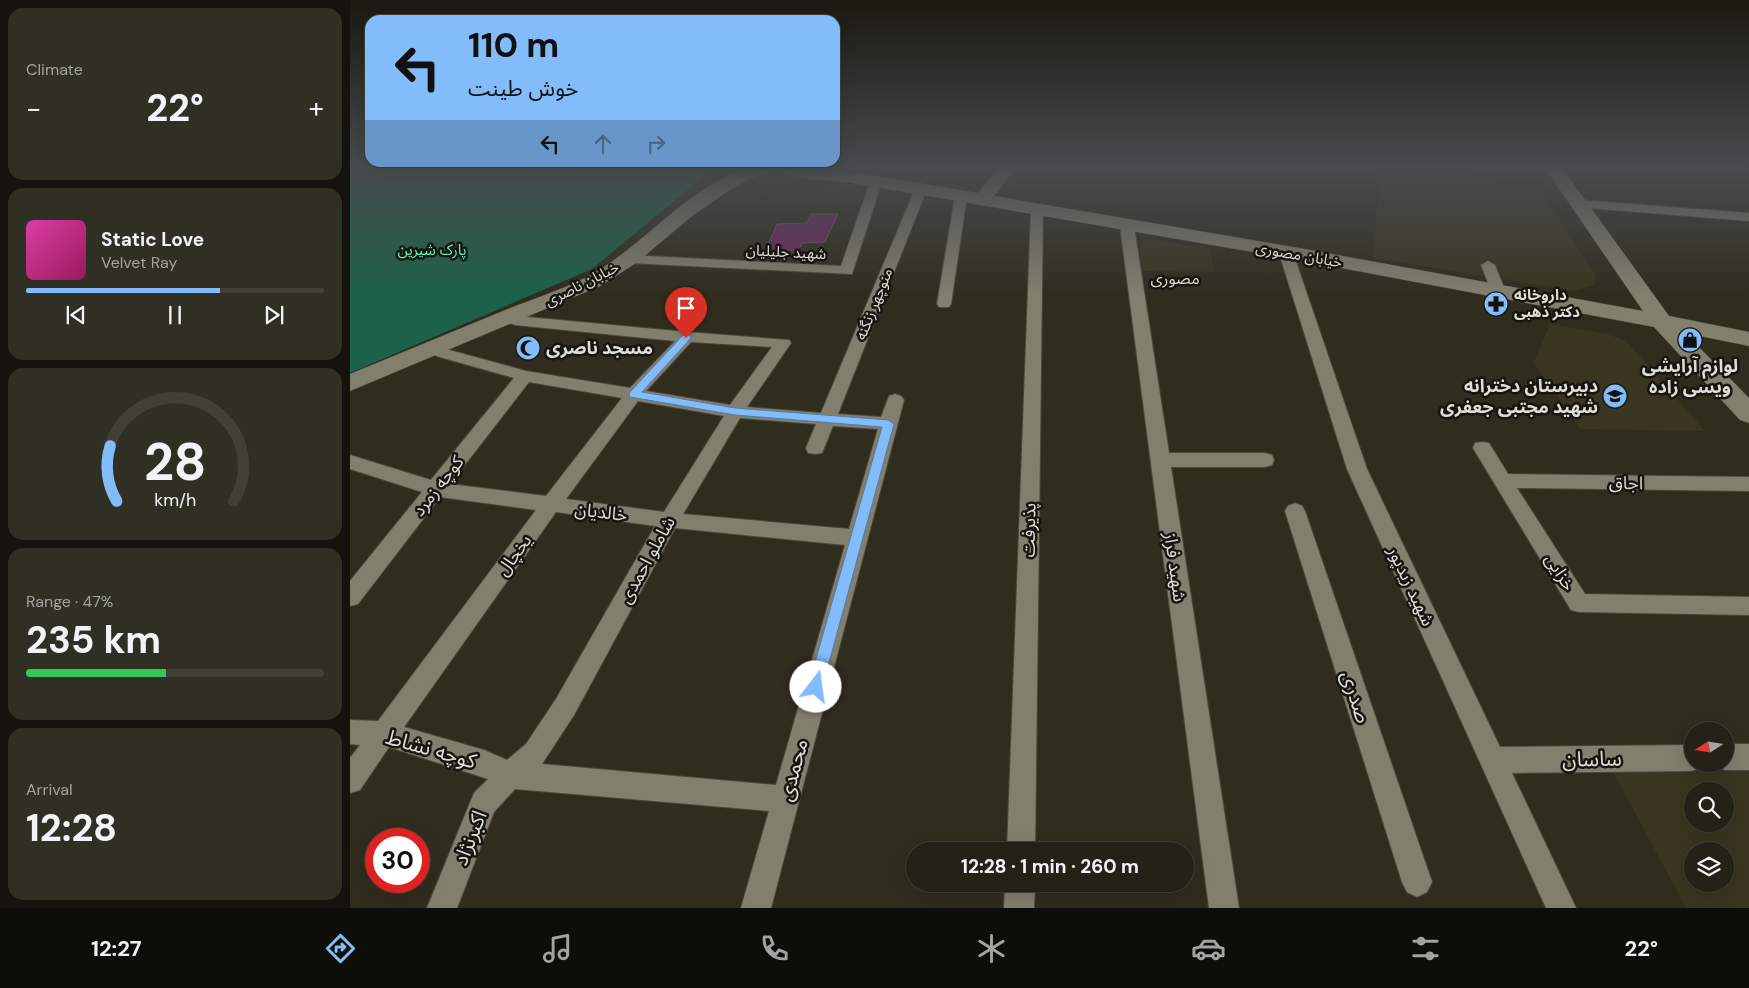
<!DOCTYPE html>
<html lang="en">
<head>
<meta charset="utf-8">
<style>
  :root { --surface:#242217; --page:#302f24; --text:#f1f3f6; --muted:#a3a4a1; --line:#413f36; --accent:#83bcfb }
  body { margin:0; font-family:"DM Sans","Noto Sans Arabic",sans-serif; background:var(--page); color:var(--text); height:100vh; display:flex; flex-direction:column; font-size:19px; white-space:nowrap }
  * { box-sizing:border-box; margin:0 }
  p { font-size:16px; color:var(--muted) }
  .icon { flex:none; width:28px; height:28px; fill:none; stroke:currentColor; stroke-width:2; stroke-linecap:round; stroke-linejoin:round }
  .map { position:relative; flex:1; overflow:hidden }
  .details { display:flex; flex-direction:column; gap:8px; padding:8px; background:#14130d; width:350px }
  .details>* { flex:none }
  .top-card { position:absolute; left:15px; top:15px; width:475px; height:152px; border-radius:15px; box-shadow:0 5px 20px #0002,0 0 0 1px var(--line); background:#83bcfb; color:#111; overflow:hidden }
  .needle { width:32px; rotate:258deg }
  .buttons { position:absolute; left:1334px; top:722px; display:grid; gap:10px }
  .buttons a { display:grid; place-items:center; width:50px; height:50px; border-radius:50%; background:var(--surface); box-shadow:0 5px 20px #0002,0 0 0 1px var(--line); font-size:25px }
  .speed { position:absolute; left:15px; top:828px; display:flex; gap:10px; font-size:25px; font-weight:700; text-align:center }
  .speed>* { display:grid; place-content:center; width:65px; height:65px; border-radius:50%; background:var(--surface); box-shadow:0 5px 20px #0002,0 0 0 1px var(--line); line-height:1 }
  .speed .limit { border:8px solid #d22; background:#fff; color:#111 }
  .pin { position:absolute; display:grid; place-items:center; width:42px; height:42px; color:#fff; margin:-51px -21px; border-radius:50% 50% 50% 0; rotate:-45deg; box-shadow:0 0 5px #0007 }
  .pin .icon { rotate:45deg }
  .me { position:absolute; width:55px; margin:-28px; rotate:15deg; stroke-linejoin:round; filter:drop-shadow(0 0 4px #0008) }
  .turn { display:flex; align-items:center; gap:18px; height:105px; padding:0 20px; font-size:22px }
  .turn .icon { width:65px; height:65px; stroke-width:2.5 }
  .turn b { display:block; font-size:35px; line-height:42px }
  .lanes { display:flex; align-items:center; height:48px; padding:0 20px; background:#0003; justify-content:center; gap:25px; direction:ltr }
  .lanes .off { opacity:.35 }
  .big { font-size:38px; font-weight:700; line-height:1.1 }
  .details .card { flex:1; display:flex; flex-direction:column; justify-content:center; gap:8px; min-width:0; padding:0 18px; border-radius:15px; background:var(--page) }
  .details .dial { align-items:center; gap:0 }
  .dial svg { height:130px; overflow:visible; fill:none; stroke:var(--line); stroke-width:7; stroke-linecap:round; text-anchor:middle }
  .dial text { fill:var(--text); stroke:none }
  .song { display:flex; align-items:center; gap:15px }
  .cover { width:60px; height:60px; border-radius:8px; background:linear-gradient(135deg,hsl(320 70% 55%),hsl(330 70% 35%)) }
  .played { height:5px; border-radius:2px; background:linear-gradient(90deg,var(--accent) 65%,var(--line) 65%) }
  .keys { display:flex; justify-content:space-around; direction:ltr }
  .heat { display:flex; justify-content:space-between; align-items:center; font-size:28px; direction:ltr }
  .charge { height:8px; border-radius:4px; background:linear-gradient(90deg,#34c759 47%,var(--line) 0) }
  .trip { position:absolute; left:556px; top:842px; width:288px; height:50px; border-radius:25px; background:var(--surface); box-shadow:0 5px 20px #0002,0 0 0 1px var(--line); font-weight:700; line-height:50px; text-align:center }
  .tab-bar { display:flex; height:80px; justify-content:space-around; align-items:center; background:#0e0e09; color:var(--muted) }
  .tab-bar .icon { width:35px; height:35px }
  .tab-bar .on { color:var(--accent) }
  .tab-bar b { font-size:22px; color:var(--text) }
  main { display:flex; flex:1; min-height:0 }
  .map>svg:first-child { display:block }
  .built { fill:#3a3521; fill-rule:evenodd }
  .green { fill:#1c6249 }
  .building { fill:#6f2863; stroke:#685b65 }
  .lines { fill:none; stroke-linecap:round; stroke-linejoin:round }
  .street-casing { stroke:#4c493d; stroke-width:2 }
  .secondary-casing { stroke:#4c493d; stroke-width:1 }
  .street { fill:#827f6f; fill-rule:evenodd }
  .secondary { fill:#827f6f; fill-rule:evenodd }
  .route { fill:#83bcfb; stroke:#557aa3 }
  .labels { text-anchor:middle; stroke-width:5; stroke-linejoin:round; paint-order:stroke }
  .far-park-label { font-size:15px; fill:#5df8be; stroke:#16150f }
  .far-street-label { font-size:15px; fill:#dfded5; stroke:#16150f }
  .far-poi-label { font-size:15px; font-weight:bold; fill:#dfded5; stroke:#16150f; text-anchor:start }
  .far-neighbourhood-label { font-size:16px; fill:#dfded5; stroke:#16150f }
  .poi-label { font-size:18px; font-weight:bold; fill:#dfded5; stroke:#16150f; text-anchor:start }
  .street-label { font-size:18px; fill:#dfded5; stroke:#16150f }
  .near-street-label { font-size:21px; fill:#dfded5; stroke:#16150f }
</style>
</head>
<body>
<main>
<section class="details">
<div class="card"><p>Climate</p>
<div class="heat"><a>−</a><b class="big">22°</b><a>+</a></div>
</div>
<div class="card">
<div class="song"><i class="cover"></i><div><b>Static Love</b><p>Velvet Ray</p></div></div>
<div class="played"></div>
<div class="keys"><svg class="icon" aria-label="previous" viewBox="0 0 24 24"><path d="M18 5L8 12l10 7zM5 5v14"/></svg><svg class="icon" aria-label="pause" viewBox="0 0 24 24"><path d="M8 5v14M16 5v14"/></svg><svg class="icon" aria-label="next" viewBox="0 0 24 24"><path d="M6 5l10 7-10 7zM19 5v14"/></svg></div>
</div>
<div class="card dial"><svg viewBox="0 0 100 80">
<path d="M14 69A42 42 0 1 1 86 69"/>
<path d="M14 69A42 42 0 0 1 10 35" stroke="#83bcfb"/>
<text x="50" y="56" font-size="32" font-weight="700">28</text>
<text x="50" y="72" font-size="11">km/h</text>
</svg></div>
<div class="card"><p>Range · 47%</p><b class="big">235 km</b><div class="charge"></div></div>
<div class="card"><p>Arrival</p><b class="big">12:28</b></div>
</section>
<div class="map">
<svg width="1399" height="908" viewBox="0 0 1399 908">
  <rect width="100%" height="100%" fill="#302d1f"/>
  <g class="built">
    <path d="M 1030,168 L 1105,168 L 1168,191 L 1191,190 L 1246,276 L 1245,285 L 1224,291 L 1023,258 Z"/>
    <path d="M 797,239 L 860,248 L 865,272 L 792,271 L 790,243 Z"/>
    <path d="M 1200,324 L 1257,334 L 1276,341 L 1355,431 L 1230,429 L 1184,363 Z"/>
    <path d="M 1261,768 L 1399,768 L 1399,908 L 1336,908 ZM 1342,791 L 1375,791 L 1375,824 L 1342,824 ZM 1342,851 L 1375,851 L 1375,884 L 1342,884 Z"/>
  </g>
  <path class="green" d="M 0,168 L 364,168 L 242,269 L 0,373 Z"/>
  <path class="building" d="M 461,214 L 488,214 L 475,242 L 452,243 L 447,254 L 414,254 L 427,224 L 457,223 Z"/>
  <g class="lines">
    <defs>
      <g id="street">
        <path d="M 526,178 L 532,182 L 502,274 L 279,263 L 272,259 L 279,255 L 491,266 L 520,182 Z"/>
        <path d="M 571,185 L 577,189 L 488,414 L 531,417 L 539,396 L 545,394 L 551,396 L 554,400 L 421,908 L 391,908 L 419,811 L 165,789 L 144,812 L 107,908 L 77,908 L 124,793 L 138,779 L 39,747 L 10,790 L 0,793 L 0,758 L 10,745 L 0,744 L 0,720 L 28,721 L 186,510 L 90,497 L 8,604 L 0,606 L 0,581 L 72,492 L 0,469 L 0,455 L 81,480 L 164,378 L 86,356 L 84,353 L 86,350 L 92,348 L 176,371 L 280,388 L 325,341 L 165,325 L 151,320 L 148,317 L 151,314 L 156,312 L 167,316 L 337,332 L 439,340 L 441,343 L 397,407 L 471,413 L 565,189 ZM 341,342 L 422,347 L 380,405 L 296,391 ZM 179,382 L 272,398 L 196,496 L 100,484 ZM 288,401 L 374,416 L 314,512 L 216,499 ZM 390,418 L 466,424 L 456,448 L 458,453 L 465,454 L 472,453 L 483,426 L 528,429 L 499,529 L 333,514 ZM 206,512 L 305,526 L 206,699 L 176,744 L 157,760 L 134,750 L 54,727 ZM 325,528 L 495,545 L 426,785 L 192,764 L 224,715 Z"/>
        <path d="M 611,192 L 617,196 L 601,304 L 599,307 L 589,307 L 587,304 L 605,196 Z"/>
        <path d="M 1229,200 L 1399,213 L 1399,221 L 1225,207 L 1223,204 L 1225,201 Z"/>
        <path d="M 687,205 L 693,209 L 685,851 L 657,851 L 681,209 Z"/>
        <path d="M 777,222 L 784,226 L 819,453 L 915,453 L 922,455 L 924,460 L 922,465 L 915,467 L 821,467 L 889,908 L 859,908 L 770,226 Z"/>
        <path d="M 936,249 L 943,253 L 1017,469 L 1150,747 L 1342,745 L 1342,764 L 1353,764 L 1351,767 L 1342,771 L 1162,773 L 1226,908 L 1196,908 L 997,469 L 929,253 Z"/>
        <path d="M 1138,261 L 1145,265 L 1155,290 L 1153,293 L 1143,293 L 1141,290 L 1131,265 Z"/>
        <path d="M 1132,442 L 1139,443 L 1158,474 L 1399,477 L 1399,491 L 1167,488 L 1235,594 L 1399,597 L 1399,615 L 1229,612 L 1221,610 L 1123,448 L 1125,443 Z"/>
        <path d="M 945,503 L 952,506 L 955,511 L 1082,882 L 1077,892 L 1067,897 L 1057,892 L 1052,882 L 935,511 L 938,506 Z"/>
        <path d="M 1375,744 L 1399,744 L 1399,770 L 1375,770 L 1366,766 L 1365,764 L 1375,764 Z"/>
        <path d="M 655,884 L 685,884 L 684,908 L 654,908 Z"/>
      </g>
      <g id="secondary">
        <path d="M 398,168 L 424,168 L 422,172 L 399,179 L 381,189 L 342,216 L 286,263 L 250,286 L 0,391 L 0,374 C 53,352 105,331 158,309 C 183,299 211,290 235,278 C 292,249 337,186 398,168 Z"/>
        <path d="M 426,168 C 494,168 561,182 628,193 L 645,172 L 646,168 L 662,168 L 662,173 L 644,196 L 949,248 L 1293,311 L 1195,168 L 1212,168 L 1319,316 L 1399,332 L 1399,346 L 1335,333 L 1399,398 L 1399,423 L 1390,420 L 1304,327 L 949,260 L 497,182 L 457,179 L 428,172 Z"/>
      </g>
    </defs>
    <use href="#street" class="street-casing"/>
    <use href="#secondary" class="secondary-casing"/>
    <use href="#street" class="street"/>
    <use href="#secondary" class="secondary"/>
  </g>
  <linearGradient id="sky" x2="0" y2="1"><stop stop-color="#1a1911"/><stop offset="0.57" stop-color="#484c4d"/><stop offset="1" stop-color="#484c4d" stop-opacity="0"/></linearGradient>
  <rect width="1399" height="295" fill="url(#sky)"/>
  <path class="route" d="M 333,335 L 340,335 L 341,338 L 292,392 L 385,408 L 538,420 L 544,424 L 471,692 L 466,694 L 461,692 L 458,687 L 532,427 L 385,415 L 280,397 L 279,394 L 280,392 Z"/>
  <defs>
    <symbol id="pharmacy-disc" viewBox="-11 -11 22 22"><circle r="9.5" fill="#83bcfb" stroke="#16150f"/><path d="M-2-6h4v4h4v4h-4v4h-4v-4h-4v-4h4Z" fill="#111"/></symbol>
    <symbol id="shop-disc" viewBox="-11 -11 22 22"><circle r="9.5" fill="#83bcfb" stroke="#16150f"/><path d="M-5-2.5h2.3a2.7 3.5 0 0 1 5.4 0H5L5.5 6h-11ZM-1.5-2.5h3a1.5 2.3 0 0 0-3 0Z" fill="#111"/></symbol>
    <symbol id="mosque-disc" viewBox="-11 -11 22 22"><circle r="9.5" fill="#83bcfb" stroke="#16150f"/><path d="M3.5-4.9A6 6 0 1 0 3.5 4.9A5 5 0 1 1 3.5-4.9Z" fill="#111"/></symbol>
    <symbol id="school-disc" viewBox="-11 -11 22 22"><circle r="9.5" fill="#83bcfb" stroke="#16150f"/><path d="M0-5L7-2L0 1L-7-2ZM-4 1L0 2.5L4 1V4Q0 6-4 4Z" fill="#111"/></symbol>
  </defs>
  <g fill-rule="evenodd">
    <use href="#pharmacy-disc" x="1132" y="290" width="28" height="28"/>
    <use href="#shop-disc" x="1326" y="326" width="28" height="28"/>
    <use href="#mosque-disc" x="164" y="334" width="28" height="28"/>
    <use href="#school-disc" x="1251" y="382" width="28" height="28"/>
  </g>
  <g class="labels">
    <g class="far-park-label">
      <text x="82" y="255">پارک شیرین</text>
    </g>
    <g class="far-street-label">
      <text transform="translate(436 252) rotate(3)" y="5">شهید جلیلیان</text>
      <text transform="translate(949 255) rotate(10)" y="5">خیابان مصوری</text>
      <text transform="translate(232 284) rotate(-27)" y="5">خیابان ناصری</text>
      <text transform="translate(524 304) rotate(-68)" y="5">منوچهر زنگنه</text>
    </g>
    <g class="far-poi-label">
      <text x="1164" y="300">داروخانه<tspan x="1164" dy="17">دکتر ذهبی</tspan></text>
    </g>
    <g class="far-neighbourhood-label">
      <text x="825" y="284">مصوری</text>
    </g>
    <g class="poi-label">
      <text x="196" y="354">مسجد ناصری</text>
      <text x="1340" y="372" text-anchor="middle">لوازم آرایشی<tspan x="1340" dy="21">ویسی زاده</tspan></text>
      <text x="1248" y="392" text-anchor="end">دبیرستان دخترانه<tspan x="1248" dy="21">شهید مجتبی جعفری</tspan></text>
    </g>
    <g class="street-label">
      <text transform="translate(1276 483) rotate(1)" y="6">اجاق</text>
      <text transform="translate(88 486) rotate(-52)" y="6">کوچه زمرد</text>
      <text transform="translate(251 512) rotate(7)" y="6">خالدیان</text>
      <text transform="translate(679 530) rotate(-89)" y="6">پذیرفت</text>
      <text transform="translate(164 555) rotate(-54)" y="6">یخچال</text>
      <text transform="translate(297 560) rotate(-61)" y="6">شاملو احمدی</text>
      <text transform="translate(825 567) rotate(82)" y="6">شهید فراز</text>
      <text transform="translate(1210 572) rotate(58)" y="6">خزایی</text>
      <text transform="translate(1061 586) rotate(65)" y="6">شهید زیدپور</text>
    </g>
    <g class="near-street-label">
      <text transform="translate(1006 697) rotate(72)" y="7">صدری</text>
      <text transform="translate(81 749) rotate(16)" y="7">کوچه نشاط</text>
      <text transform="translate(1242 759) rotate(-1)" y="7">ساسان</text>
      <text transform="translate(443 770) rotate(-75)" y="7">محمدی</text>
      <text transform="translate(120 838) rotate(-68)" y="7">اکبرنژاد</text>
    </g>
  </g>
</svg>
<div class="buttons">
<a><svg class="needle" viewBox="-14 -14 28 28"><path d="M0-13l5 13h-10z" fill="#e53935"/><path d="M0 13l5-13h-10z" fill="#a3a4a1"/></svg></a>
<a><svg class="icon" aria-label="search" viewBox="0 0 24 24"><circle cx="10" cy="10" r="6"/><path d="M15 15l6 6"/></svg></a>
<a><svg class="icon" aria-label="layers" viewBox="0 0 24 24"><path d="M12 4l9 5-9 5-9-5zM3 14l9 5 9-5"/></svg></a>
</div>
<div class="speed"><div class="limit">30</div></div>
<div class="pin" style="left:336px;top:338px;background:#d93025"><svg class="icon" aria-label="arrive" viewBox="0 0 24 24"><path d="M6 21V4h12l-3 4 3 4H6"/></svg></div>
<svg class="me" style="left:466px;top:687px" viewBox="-20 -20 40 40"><circle r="19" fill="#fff"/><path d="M0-13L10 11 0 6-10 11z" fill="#83bcfb"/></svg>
<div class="trip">12:28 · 1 min · 260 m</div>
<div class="top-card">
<div class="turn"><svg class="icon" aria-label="left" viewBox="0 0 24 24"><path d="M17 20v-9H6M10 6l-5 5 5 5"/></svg><div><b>110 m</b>خوش طینت</div></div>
<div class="lanes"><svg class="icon" aria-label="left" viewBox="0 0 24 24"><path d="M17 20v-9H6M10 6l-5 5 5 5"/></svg><svg class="icon off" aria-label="ahead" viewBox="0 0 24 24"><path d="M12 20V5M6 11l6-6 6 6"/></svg><svg class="icon off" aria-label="right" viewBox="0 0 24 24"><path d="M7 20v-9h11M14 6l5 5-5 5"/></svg></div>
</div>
</div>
</main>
<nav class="tab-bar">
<b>12:27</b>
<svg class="icon on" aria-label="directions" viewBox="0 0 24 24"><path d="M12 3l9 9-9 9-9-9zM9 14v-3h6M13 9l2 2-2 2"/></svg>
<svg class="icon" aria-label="music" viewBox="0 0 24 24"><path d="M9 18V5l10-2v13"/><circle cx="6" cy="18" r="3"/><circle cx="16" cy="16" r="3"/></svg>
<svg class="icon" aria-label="phone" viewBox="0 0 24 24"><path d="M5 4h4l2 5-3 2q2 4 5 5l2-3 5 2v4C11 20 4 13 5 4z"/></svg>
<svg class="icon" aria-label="climate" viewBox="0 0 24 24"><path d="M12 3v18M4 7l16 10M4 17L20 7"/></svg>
<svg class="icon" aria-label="car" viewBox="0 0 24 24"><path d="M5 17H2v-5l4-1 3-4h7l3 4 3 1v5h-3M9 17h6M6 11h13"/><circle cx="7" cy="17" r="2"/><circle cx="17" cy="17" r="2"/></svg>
<svg class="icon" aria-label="filters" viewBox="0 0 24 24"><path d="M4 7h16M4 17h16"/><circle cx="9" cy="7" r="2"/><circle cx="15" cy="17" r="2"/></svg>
<b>22°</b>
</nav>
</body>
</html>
